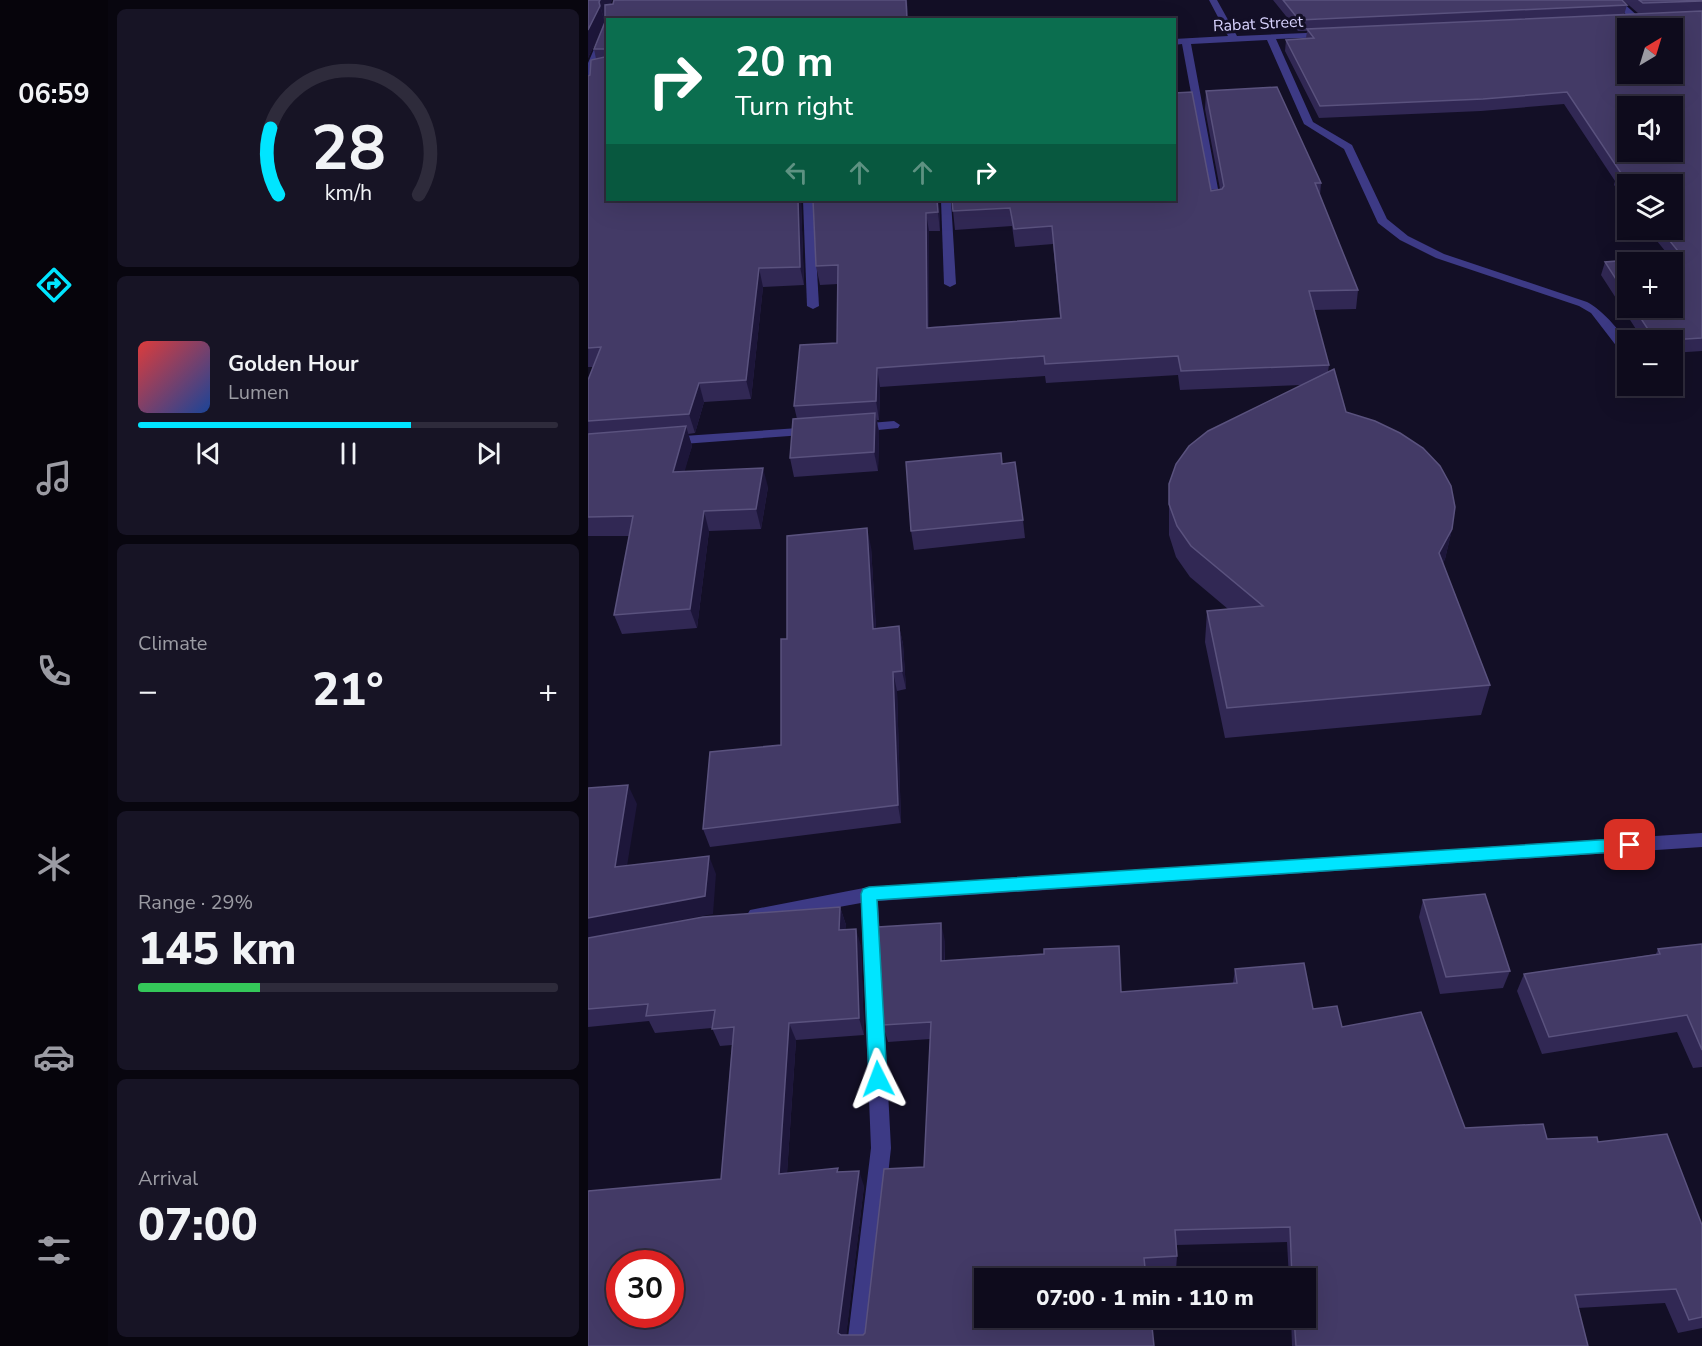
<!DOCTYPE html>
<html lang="en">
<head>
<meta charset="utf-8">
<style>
  :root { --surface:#0e0b1c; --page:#171425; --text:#f1f3f6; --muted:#9b9ba3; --line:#2e2b3b; --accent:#00e5ff }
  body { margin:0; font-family:"Nunito Sans",sans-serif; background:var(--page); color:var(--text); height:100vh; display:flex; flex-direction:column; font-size:22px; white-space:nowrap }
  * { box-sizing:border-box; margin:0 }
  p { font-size:20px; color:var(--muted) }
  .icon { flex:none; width:33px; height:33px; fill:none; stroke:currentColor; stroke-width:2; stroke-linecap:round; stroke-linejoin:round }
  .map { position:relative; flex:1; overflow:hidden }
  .sheet { display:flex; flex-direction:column; gap:9px; padding:9px; background:#08060f; width:480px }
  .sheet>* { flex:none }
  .hud { position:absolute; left:18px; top:18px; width:570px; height:183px; border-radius:0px; box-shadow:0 6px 24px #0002,0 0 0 2px var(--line); background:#0b6e4f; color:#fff; overflow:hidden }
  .needle { width:39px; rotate:38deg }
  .tools { position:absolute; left:1029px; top:18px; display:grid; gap:12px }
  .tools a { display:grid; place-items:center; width:66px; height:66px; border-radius:0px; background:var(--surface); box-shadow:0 6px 24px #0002,0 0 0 2px var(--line); font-size:30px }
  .speed { position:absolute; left:18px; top:1250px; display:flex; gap:12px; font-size:30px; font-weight:700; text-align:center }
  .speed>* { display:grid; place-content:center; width:78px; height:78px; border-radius:50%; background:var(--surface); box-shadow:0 6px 24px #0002,0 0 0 2px var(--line); line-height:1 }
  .speed .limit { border:9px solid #d22; background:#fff; color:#111 }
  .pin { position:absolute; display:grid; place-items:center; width:51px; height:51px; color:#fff; margin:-26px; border-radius:12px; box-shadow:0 3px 9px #0006 }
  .me { position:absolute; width:66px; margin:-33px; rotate:357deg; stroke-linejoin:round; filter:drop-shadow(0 0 4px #0008) }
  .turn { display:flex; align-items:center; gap:21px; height:126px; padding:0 30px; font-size:27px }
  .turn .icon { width:78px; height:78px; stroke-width:2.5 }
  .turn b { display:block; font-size:42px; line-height:51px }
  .lanes { display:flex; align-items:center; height:57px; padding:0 30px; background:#0003; justify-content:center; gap:30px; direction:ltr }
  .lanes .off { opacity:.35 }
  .big { font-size:45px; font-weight:800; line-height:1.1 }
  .sheet .tile { flex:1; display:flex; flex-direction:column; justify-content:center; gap:9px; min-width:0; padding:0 21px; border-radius:9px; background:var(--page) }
  .sheet .dial { align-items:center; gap:0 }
  .dial svg { height:156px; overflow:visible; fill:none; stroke:var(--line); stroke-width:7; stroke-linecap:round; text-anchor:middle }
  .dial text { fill:var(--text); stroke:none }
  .song { display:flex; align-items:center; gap:18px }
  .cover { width:72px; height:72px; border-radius:9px; background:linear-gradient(135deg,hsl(0 70% 55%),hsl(220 70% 35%)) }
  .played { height:6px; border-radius:3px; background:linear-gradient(90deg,var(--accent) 65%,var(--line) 65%) }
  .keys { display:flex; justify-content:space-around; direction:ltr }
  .heat { display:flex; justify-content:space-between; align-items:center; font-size:33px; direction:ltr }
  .charge { height:9px; border-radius:4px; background:linear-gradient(90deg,#34c759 29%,var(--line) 0) }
  .trip { position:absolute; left:386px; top:1268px; width:342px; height:60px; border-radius:0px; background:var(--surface); box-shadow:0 6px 24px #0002,0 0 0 2px var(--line); font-weight:800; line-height:60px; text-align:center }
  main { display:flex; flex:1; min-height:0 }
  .dock { display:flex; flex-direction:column; width:108px; justify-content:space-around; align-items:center; background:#06040b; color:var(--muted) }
  .dock .icon { width:42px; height:42px }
  .dock .selected { color:var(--accent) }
  .dock b { font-size:27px; color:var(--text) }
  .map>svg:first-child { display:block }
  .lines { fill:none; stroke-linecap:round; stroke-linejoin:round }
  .minor { fill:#3d3a85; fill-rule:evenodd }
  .wall { fill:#312854; fill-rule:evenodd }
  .shaded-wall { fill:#1d163a }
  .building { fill:#433a66; stroke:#5a527e; stroke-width:1.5; fill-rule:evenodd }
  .route { fill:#00e5ff; stroke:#0095a6; stroke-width:1.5 }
  .labels { text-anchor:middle; stroke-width:6; stroke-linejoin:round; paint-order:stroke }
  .far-street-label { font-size:16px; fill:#d9d4ff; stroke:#130f26 }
</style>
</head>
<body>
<main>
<nav class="dock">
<b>06:59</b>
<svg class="icon selected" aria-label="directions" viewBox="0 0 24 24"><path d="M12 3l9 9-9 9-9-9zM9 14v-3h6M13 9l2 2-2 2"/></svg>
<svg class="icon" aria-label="music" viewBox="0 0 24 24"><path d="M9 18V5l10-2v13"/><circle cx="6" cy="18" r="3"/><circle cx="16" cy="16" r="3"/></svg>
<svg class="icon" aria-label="phone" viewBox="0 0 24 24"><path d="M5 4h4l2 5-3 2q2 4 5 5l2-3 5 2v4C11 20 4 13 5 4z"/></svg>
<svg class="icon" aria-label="climate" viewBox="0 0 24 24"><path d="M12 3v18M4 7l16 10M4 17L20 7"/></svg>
<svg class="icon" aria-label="car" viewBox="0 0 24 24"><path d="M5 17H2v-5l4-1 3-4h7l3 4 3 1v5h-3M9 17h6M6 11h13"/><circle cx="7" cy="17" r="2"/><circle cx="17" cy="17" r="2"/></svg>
<svg class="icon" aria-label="filters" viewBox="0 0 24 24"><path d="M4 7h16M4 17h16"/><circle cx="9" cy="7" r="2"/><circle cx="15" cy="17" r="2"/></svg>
</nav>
<section class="sheet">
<div class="tile dial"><svg viewBox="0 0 100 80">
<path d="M14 69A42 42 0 1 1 86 69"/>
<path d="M14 69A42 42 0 0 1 10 35" stroke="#00e5ff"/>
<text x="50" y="56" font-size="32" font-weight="700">28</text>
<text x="50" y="72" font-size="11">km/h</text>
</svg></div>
<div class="tile">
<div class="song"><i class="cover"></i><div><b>Golden Hour</b><p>Lumen</p></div></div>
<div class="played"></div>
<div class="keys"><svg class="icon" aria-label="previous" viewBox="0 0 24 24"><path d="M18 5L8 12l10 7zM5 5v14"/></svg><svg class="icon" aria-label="pause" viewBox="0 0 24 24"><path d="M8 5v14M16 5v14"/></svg><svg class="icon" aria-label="next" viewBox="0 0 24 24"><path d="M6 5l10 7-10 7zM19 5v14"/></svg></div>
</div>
<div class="tile"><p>Climate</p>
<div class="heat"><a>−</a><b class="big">21°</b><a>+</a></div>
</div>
<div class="tile"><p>Range · 29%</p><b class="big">145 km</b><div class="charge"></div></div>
<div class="tile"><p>Arrival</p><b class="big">07:00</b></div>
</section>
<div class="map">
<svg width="1114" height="1346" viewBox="0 0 1114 1346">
  <rect width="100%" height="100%" fill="#130f26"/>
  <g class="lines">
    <g class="minor">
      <path d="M 621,0 L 629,0 L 649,36 L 742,32 L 742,36 L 739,37 L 688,39 L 725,122 L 764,145 L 799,219 L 820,236 L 856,254 L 999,302 C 1013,309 1040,336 1040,352 L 1033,352 L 1003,313 L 991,306 L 848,258 L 812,240 L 790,223 L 756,149 L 716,124 L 679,40 L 603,44 L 633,205 L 624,207 L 594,44 L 586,45 L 586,39 L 640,36 Z"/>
      <path d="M 1023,0 L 1032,0 L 1053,19 L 1053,23 L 1047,23 Z"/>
      <path d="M 20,23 L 20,38 L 6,72 L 5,92 L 0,95 L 0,63 L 16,26 Z"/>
      <path d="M 215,200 L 225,200 L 231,306 L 225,309 L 219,306 Z"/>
      <path d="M 353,200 L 363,200 L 368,284 L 362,287 L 356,284 Z"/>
      <path d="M 306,421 L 312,425 L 310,428 L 270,432 L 264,428 L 270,424 Z"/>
      <path d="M 225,427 L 229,428 L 231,431 L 229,434 L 81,445 L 75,441 L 81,437 Z"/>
      <path d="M 1114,833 L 1114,847 L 290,901 L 303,1148 L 281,1346 L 259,1346 L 283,1148 L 273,903 L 168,922 L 162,920 L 159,915 L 162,910 L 281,887 Z"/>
    </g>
  </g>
  <g class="wall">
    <path d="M 0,0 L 24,0 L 22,4 L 25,4 L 26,0 L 319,0 L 320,20 L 20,20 L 213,200 L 216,285 L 175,287 L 163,399 L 116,402 L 107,433 L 100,434 L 104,446 L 96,471 L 180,487 L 173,529 L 121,531 L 109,628 L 34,634 L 26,615 L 41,536 L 0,536 L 0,380 L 5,367 L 0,367 L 0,76 L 2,75 L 8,59 L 6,49 L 17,22 L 17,16 L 16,19 L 17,23 L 0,58 Z"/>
    <path d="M 685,0 L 1034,0 L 1039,5 L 1036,15 L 1051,14 L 1035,0 L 1114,0 L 1114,351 L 1084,353 L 1084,340 L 1055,340 L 1013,275 L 1017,262 L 1082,257 L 1060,230 L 1084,230 L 1040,184 L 1040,203 L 1026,185 L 1027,181 L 976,104 L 893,111 L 731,118 L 697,51 L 698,40 L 718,38 L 719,31 L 710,31 ZM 1040,262 L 1084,308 L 1040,308 Z"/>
    <path d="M 618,91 L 733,183 L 732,195 L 770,290 L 768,309 L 726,310 L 741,365 L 740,372 L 758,412 L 864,529 L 857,559 L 855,563 L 902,685 L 893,715 L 637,738 L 617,642 L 619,611 L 640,609 L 602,577 L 588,557 L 581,535 L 581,484 L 713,385 L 592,390 L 590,375 L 458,383 L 457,376 L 292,387 L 291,420 L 289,420 L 291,432 L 290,471 L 206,477 L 202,458 L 209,419 L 206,406 L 249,343 L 250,284 L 232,285 L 228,266 L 351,200 L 352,231 L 341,231 L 341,327 L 472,318 L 465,244 L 427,247 L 424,226 L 367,230 L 365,211 L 632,189 L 617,109 Z"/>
    <path d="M 414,464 L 435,520 L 437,538 L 326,550 L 323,531 Z"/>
    <path d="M 283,547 L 288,628 L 311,626 L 315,644 L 318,689 L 309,691 L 313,823 L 122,847 L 115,829 L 193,745 L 199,639 Z"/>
    <path d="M 835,900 L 922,971 L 915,988 L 852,994 L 831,917 Z"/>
    <path d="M 252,907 L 258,925 L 257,929 L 273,946 L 276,1035 L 208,1040 L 199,1173 L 251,1172 L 276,1186 L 258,1335 L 275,1335 L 277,1333 L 336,1167 L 342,1039 L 300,1042 L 295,1025 L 357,941 L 357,961 L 533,992 L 645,983 L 647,969 L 725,1009 L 754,1027 L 877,1128 L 959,1139 L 1010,1142 L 1114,1225 L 1114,1328 L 1090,1333 L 1077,1303 L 990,1308 L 1000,1346 L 704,1346 L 703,1317 L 717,1317 L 717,1278 L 701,1278 L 699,1242 L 588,1245 L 589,1256 L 588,1270 L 557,1272 L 566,1346 L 0,1346 L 133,1179 L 144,1045 L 132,1046 L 124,1028 L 67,1033 L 61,1021 L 0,1027 L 0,938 Z"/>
    <path d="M 1114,944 L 1114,1067 L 1105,1068 L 1089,1032 L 954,1054 L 929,991 L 936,974 L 1068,954 L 1070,949 Z"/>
  </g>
  <g class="shaded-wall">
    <path d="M 12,0 L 24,0 L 16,19 L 11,2 Z"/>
    <path d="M 318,0 L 319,0 L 320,20 L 319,20 Z"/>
    <path d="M 12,6 L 17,23 L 0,58 L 0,30 Z"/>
    <path d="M 210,200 L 213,200 L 216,285 L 212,267 Z"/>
    <path d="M 349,200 L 351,200 L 352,231 L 350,212 Z"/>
    <path d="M 338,213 L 341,231 L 341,347 L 339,328 Z"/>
    <path d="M 171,268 L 175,287 L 163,399 L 158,380 Z"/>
    <path d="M 289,368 L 292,387 L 291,420 L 288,401 Z"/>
    <path d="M 111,383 L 116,402 L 107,433 L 101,414 Z"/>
    <path d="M 287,413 L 291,432 L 290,471 L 286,452 Z"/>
    <path d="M 98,426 L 104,446 L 91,491 L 85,472 Z"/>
    <path d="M 175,468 L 180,487 L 173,529 L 168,509 Z"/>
    <path d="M 116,511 L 121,531 L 109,628 L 102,609 Z"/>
    <path d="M 279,528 L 283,547 L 289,647 L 285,629 Z"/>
    <path d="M 864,529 L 857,559 L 845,583 L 851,553 Z"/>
    <path d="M 311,626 L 315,644 L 318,689 L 314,671 Z"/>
    <path d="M 305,672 L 309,691 L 313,823 L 310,805 Z"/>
    <path d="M 40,785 L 49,804 L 36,885 L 27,867 Z"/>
    <path d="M 121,856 L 128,874 L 125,914 L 0,938 L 0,918 Z"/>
    <path d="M 252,907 L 258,925 L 256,947 L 251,930 Z"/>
    <path d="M 353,923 L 357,941 L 356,978 L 353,961 Z"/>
    <path d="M 268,929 L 273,946 L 276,1035 L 271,1018 Z"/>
    <path d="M 201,1023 L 208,1040 L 198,1189 L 191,1174 Z"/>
    <path d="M 271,1171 L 276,1186 L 257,1346 L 250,1333 Z"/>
  </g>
  <g class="building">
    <path d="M 0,0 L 12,0 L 11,2 L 12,6 L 0,30 Z"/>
    <path d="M 26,0 L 318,0 L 319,20 L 20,20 L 20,200 L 210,200 L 212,267 L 171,268 L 158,380 L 111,383 L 101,414 L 0,421 L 0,380 L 13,347 L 0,348 L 0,76 L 2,75 L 3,60 L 17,57 L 17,49 L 6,49 L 17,22 L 17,5 L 25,4 Z"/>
    <path d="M 695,0 L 1034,0 L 1039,5 L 711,20 Z"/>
    <path d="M 1051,0 L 1114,0 L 1114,1 L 1055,3 Z"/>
    <path d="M 1114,11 L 1114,338 L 1081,340 L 1067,340 L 1046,308 L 1084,308 L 1084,262 L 1040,262 L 1040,298 L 1017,262 L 1094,256 L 1073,230 L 1084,230 L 1084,184 L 1040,184 L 1040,187 L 1029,173 L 1033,173 L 979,92 L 895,99 L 732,106 L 698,40 L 726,38 L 719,29 ZM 1040,28 L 1084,28 L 1084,74 L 1040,74 ZM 1040,106 L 1084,106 L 1084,152 L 1040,152 Z"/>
    <path d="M 689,87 L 733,183 L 727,183 L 770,290 L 721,291 L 741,365 L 593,371 L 590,356 L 457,364 L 456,356 L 289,368 L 288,401 L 206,406 L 212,345 L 249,343 L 250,265 L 228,266 L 225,200 L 349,200 L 350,212 L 338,213 L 339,328 L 473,318 L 464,226 L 426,229 L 422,208 L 365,211 L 364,200 L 586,200 L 586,93 L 604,92 L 623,191 L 634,189 L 636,186 L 618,91 Z"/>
    <path d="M 746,369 L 758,412 L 787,421 L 812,433 L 835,448 L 852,466 L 863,486 L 867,507 L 864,529 L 851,553 L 902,685 L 639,708 L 619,611 L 675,606 L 603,546 L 589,526 L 581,504 L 581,484 L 588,464 L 601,446 L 620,431 Z"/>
    <path d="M 287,413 L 286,452 L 202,458 L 205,419 Z"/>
    <path d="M 98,426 L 85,472 L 175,468 L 168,509 L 116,511 L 102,609 L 26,615 L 45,516 L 0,517 L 0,434 Z"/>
    <path d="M 413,453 L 414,464 L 427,462 L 435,520 L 323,531 L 318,462 Z"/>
    <path d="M 279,528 L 285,629 L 311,626 L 314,671 L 305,672 L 310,805 L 115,829 L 122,752 L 193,745 L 193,639 L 199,639 L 199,536 Z"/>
    <path d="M 40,785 L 27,867 L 121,856 L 117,896 L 0,918 L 0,788 Z"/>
    <path d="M 897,894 L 922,971 L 858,977 L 835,900 Z"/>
    <path d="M 252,907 L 251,930 L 268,929 L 271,1018 L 201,1023 L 191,1174 L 250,1168 L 249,1172 L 271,1171 L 250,1333 L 253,1335 L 275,1335 L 277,1333 L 296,1169 L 336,1167 L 343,1022 L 295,1025 L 290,927 L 353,923 L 353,961 L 456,954 L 456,949 L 531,946 L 533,992 L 649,983 L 647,969 L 716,963 L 725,1009 L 749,1006 L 754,1027 L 833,1012 L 877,1128 L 955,1124 L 959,1139 L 1009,1137 L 1010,1142 L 1079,1134 L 1114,1225 L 1114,1317 L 1101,1320 L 1088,1289 L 987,1295 L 1000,1346 L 708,1346 L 706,1317 L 717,1317 L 717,1278 L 704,1278 L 702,1227 L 587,1230 L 589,1256 L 556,1258 L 558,1278 L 396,1278 L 396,1317 L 563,1317 L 566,1346 L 0,1346 L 0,1191 L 133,1179 L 146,1027 L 124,1029 L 127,1010 L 58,1016 L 60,1004 L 0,1009 L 0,938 L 115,917 ZM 32,1263 L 82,1263 L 82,1314 L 32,1314 Z"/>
    <path d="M 1114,944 L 1114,1050 L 1099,1015 L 961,1037 L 936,974 L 1072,954 L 1070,949 Z"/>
  </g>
  <path class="route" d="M 1042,838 L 1048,840 L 1050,845 L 1048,849 L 1042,851 L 289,900 L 299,1079 L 296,1084 L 290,1087 L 284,1084 L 281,1079 L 273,894 L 275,889 L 281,887 Z"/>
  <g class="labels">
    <g class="far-street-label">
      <text transform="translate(670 23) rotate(-3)" y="6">Rabat Street</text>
    </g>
  </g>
</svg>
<div class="tools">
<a><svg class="needle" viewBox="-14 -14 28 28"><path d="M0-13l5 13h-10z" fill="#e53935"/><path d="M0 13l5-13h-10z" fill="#9b9ba3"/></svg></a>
<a><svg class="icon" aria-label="sound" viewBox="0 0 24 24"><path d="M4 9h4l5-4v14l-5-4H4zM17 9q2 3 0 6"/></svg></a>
<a><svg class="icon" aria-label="layers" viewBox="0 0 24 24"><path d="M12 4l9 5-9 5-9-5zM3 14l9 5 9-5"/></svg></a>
<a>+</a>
<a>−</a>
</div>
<div class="speed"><div class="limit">30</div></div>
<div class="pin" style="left:1042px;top:845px;background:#d93025"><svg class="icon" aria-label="arrive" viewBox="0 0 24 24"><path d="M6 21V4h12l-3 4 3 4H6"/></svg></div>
<svg class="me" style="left:290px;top:1079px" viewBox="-20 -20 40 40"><path d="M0-17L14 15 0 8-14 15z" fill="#00e5ff" stroke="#fff" stroke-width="4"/></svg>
<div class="trip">07:00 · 1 min · 110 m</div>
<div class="hud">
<div class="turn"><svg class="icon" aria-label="right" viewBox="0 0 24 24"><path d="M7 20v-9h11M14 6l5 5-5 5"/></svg><div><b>20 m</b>Turn right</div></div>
<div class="lanes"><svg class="icon off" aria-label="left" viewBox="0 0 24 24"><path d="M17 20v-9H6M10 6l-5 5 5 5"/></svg><svg class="icon off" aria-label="ahead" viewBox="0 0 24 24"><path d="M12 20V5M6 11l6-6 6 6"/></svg><svg class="icon off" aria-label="ahead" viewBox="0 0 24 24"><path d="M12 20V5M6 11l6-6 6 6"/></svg><svg class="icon" aria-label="right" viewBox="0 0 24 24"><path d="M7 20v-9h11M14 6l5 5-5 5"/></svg></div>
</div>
</div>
</main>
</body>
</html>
